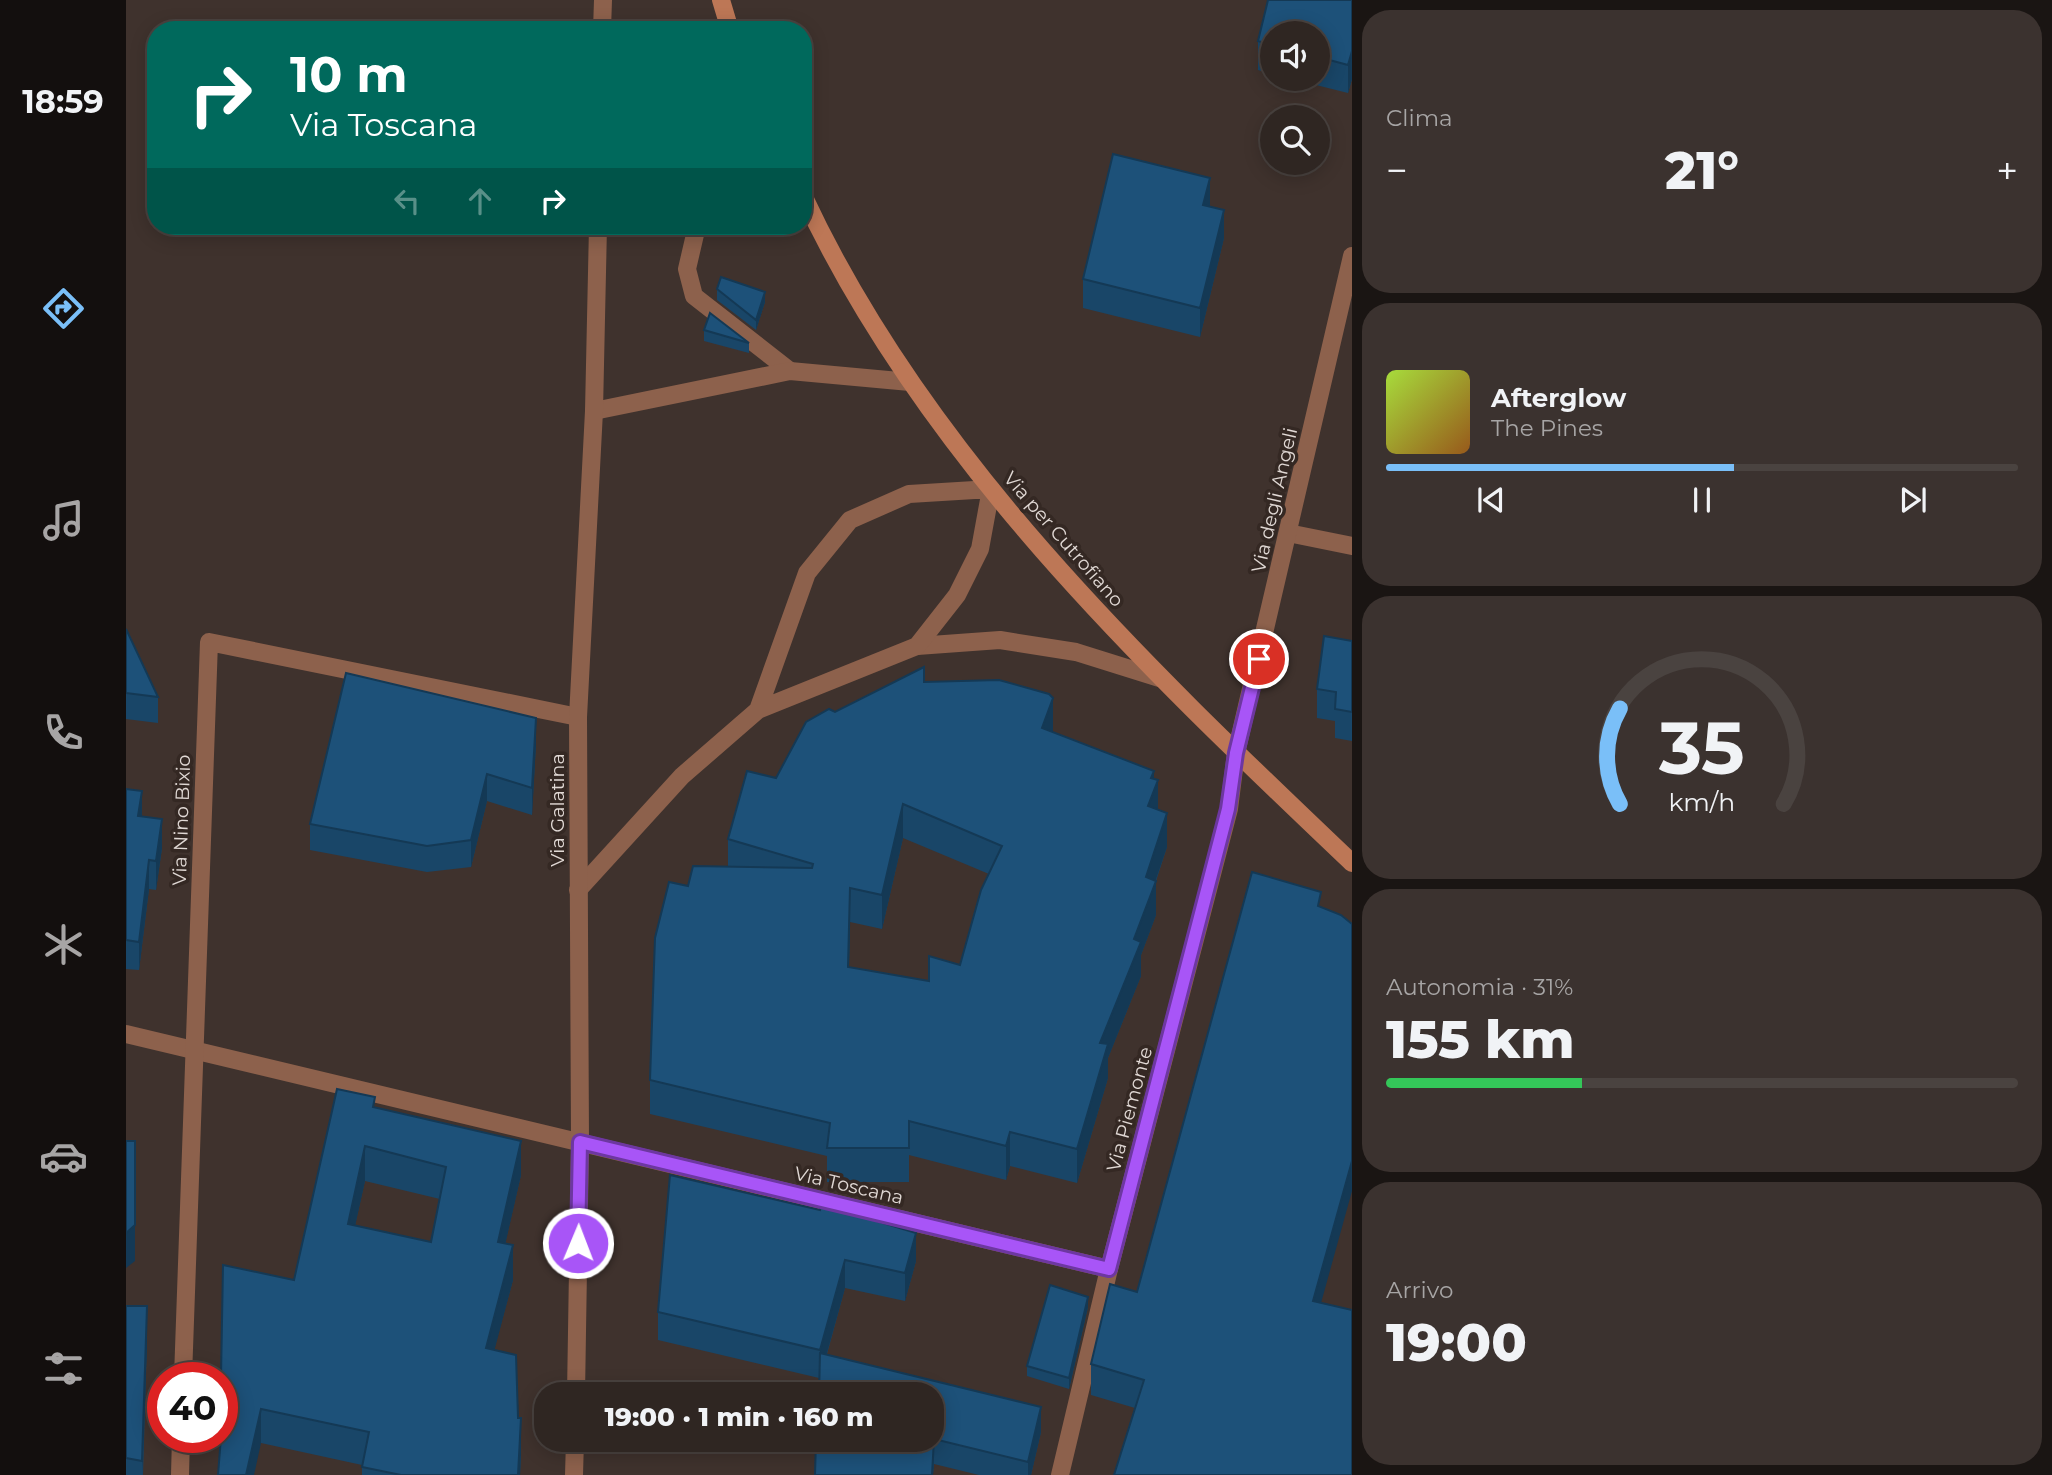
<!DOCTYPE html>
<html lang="it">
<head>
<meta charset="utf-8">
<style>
  :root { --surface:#2f2622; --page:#3b322f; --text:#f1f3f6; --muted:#a7a5a5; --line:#4a4340; --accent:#7abff8 }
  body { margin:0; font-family:Montserrat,sans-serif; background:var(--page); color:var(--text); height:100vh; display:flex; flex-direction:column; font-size:26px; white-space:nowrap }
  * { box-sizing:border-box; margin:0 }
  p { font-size:23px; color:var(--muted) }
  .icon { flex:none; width:38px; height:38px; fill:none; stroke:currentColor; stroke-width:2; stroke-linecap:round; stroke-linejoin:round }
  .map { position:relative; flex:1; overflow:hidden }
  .panel { display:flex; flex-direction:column; gap:10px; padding:10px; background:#1a1513; width:700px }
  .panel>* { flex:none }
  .guide { position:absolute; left:21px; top:21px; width:665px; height:214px; border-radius:28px; box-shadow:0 4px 18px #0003,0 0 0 2px var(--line); background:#00695c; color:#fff; overflow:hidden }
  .fabs { position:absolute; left:1134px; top:21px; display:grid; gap:14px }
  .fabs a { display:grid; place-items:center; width:70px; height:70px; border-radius:50%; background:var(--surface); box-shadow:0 4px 18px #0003,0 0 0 2px var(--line); font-size:35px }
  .speed { position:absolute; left:21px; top:1362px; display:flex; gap:14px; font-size:35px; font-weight:700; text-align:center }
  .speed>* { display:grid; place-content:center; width:91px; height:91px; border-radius:50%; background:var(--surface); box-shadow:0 4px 18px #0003,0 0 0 2px var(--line); line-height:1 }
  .speed .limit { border:10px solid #d22; background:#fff; color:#111 }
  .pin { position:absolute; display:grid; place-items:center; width:60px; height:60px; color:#fff; margin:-30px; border:4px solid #fff; border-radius:50%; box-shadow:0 2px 7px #0007 }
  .me { position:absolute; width:77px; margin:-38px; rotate:1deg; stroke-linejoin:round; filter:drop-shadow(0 0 5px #0008) }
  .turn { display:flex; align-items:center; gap:24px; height:147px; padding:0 28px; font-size:32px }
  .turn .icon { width:91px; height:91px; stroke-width:2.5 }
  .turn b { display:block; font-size:49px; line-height:60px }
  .lanes { display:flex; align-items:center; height:66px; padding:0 28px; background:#0003; justify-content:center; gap:35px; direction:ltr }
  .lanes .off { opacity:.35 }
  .big { font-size:52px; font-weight:800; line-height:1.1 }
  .panel .card { flex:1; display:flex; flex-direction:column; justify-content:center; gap:10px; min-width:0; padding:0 24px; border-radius:28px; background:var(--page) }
  .panel .dial { align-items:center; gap:0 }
  .dial svg { height:182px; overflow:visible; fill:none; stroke:var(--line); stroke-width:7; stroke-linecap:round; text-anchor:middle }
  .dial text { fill:var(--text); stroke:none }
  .song { display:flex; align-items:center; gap:21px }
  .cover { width:84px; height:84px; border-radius:10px; background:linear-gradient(135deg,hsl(80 70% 55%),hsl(30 70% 35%)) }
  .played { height:7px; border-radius:4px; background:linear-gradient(90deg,var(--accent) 55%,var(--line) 55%) }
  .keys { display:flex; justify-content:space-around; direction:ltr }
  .heat { display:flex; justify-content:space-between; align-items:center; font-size:38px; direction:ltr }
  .charge { height:10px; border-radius:5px; background:linear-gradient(90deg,#34c759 31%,var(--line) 0) }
  .trip { position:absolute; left:408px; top:1382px; width:410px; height:70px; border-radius:28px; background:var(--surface); box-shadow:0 4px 18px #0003,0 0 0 2px var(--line); font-weight:800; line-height:70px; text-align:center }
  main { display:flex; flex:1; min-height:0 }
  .tabs { display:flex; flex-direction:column; width:126px; justify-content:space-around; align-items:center; background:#130f0e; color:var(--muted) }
  .tabs .icon { width:49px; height:49px }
  .tabs .selected { color:var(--accent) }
  .tabs b { font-size:32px; color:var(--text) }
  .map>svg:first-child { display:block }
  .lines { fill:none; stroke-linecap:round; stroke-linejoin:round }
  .service { stroke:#8d614c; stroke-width:18 }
  .minor { stroke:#8d614c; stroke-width:18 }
  .tertiary { stroke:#8d614c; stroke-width:18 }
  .secondary { stroke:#bd7756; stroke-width:18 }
  .wall { fill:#194668; fill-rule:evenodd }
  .shaded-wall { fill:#143955 }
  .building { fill:#1d5179; stroke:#143955; stroke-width:2; fill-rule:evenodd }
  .route-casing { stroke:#6d37a1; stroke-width:18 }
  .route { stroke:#a855f7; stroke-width:12 }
  .labels { text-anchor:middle; stroke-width:7; stroke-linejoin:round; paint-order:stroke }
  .street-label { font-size:19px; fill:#e1d9d5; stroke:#342823 }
</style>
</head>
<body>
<main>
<nav class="tabs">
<b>18:59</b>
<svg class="icon selected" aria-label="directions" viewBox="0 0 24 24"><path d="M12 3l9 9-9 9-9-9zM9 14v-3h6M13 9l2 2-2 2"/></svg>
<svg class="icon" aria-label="music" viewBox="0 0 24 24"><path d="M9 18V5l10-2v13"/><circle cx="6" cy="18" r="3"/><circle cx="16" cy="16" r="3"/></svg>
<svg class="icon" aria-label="phone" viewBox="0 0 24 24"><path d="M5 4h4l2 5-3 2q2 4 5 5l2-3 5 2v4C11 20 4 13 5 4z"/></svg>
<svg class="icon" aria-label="climate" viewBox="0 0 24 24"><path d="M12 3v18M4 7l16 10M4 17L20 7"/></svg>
<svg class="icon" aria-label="car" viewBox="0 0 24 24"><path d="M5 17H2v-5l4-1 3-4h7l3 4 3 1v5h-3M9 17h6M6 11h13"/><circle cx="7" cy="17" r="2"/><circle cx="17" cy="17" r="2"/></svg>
<svg class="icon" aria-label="filters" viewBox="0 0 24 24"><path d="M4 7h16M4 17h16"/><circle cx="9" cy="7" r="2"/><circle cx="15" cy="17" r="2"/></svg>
</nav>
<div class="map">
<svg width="1226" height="1475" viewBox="0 0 1226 1475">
  <rect width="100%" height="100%" fill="#3f322d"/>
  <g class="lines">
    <g class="service">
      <path d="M 571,226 L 561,269 L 568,296 L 664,371"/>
      <path d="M 468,411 L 664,371 L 784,382"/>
    </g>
    <g class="minor">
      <path d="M 1162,533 L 1226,546"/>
      <path d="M 0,1034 L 983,1269"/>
      <path d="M 57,1377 L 83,642 L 452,717"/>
      <path d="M 54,1475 L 55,1437"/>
      <path d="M 934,1475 L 983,1269 L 1103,809 L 1110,753 L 1226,256"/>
    </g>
    <g class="tertiary">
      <path d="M 476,30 L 477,0"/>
      <path d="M 791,646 L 874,640 L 950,652 L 1033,678"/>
      <path d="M 452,890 L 556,776 L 632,710 L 791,646 L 831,595 L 854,549 L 865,489 L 783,494 L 724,520 L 681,573 L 632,710"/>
      <path d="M 450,1395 L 454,1142 L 452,717 L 468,411 L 472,226"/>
      <path d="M 448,1475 L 449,1440"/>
    </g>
    <g class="secondary">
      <path d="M 595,0 L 604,30"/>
      <path d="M 677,195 C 799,458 1019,666 1226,863"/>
    </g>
  </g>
  <g class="wall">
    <path d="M 1142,0 L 1226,0 L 1226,79 L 1222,93 L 1166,79 L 1192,79 L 1192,33 L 1146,33 L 1146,74 L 1132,70 L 1132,41 Z"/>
    <path d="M 1084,207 L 1098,238 L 1074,337 L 957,308 L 957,279 Z"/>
    <path d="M 591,289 L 639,302 L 630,330 L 591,300 Z"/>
    <path d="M 578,330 L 623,343 L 623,353 L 578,341 Z"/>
    <path d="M 0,629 L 32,697 L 32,723 L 0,719 Z"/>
    <path d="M 1226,641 L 1226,741 L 1209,738 L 1209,721 L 1191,718 L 1191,689 Z"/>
    <path d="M 798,682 L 927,732 L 1028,779 L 1032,810 L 1041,847 L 1030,881 L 1030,915 L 1015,955 L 1015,976 L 982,1058 L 982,1078 L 951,1183 L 884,1166 L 880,1180 L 783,1155 L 783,1182 L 701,1182 L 701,1156 L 524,1114 L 524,1080 L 562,886 L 602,867 L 602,839 L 650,778 L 709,712 ZM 777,838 L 863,874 L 834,965 L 803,981 L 723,967 L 724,922 L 756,929 Z"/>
    <path d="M 410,744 L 406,815 L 361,801 L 345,867 L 301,872 L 184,850 L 184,824 Z"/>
    <path d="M 0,789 L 16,817 L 36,848 L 30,890 L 23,889 L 13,970 L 0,969 Z"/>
    <path d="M 1195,892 L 1009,1408 L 965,1395 L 965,1364 L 1011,1292 Z"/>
    <path d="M 249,1108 L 395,1175 L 379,1244 L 387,1280 L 368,1350 L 392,1418 L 395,1453 L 394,1475 L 236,1475 L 236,1465 L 135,1443 L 96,1437 L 96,1377 L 168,1280 ZM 239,1181 L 314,1199 L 305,1242 L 229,1225 Z"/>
    <path d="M 544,1175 L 790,1261 L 779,1301 L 719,1288 L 701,1354 L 915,1432 L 905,1475 L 853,1475 L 808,1464 L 807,1475 L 689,1475 L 693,1378 L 532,1340 L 532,1312 Z"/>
    <path d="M 0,1306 L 21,1342 L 17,1475 L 0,1475 Z"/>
    <path d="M 962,1307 L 943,1389 L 901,1376 L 901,1366 Z"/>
  </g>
  <g class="shaded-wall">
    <path d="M 1226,51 L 1226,79 L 1222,93 L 1222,65 Z"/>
    <path d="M 1084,178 L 1084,207 L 1077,205 Z"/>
    <path d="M 1098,210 L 1098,238 L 1074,337 L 1074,308 Z"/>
    <path d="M 639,292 L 639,302 L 630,330 L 630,320 Z"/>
    <path d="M 927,698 L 927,732 L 916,728 Z"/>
    <path d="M 410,718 L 410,744 L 406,815 L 406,788 Z"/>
    <path d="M 1028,771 L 1028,791 L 1032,780 L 1032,814 L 1022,806 L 1025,778 Z"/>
    <path d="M 361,774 L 361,801 L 345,867 L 345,840 Z"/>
    <path d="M 16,791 L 16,819 L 12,816 Z"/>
    <path d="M 777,804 L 777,838 L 756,929 L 756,895 Z"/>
    <path d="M 1041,813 L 1041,847 L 1028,885 L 1030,881 L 1030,915 L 1015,955 L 1015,976 L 982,1058 L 982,1078 L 951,1183 L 951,1149 L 974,1043 L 1008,939 L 1020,877 Z"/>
    <path d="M 36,819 L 36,848 L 30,890 L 30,861 Z"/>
    <path d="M 23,860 L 23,889 L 13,970 L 13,942 Z"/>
    <path d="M 724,888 L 724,922 L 722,1000 L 722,967 Z"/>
    <path d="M 884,1132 L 884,1166 L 880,1180 L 880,1146 Z"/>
    <path d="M 395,1141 L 395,1175 L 372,1276 L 372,1242 Z"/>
    <path d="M 239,1146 L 239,1181 L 222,1258 L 222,1224 Z"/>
    <path d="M 1226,1161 L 1226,1191 L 1187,1332 L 1187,1301 Z"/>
    <path d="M 9,1225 L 9,1261 L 0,1268 L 0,1233 Z"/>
    <path d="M 790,1233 L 790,1261 L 779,1301 L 779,1273 Z"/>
    <path d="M 387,1245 L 387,1280 L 360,1382 L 360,1348 Z"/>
    <path d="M 719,1260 L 719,1288 L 694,1378 L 694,1350 Z"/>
    <path d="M 962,1297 L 962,1307 L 943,1389 L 943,1378 Z"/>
    <path d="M 21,1306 L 21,1342 L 16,1475 L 16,1461 Z"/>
    <path d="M 915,1407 L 915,1432 L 905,1475 L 902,1475 L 902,1462 Z"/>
    <path d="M 135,1409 L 135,1443 L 128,1475 L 120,1475 Z"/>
    <path d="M 395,1418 L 395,1453 L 394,1475 L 392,1475 Z"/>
    <path d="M 808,1439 L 807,1475 L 806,1475 Z"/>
  </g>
  <g class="building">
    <path d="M 1142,0 L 1226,0 L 1226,51 L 1222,65 L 1192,57 L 1192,33 L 1146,33 L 1146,45 L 1132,41 Z"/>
    <path d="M 987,154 L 1084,178 L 1077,205 L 1098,210 L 1074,308 L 957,279 Z"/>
    <path d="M 595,277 L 639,292 L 630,320 L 591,289 Z"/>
    <path d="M 584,313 L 623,343 L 578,330 Z"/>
    <path d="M 0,629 L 32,697 L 0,693 Z"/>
    <path d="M 1198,636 L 1226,641 L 1226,712 L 1209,709 L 1210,692 L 1191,689 Z"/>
    <path d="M 798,667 L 798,682 L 873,680 L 923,694 L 927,698 L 916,728 L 1028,771 L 1025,778 L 1032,780 L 1022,806 L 1041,813 L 1020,877 L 1030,881 L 1008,939 L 1015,942 L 974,1043 L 982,1044 L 951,1149 L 884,1132 L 880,1146 L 783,1121 L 783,1148 L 701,1148 L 704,1123 L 524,1080 L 529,938 L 543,882 L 562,886 L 567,866 L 686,868 L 687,864 L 602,839 L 621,771 L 650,778 L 680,722 L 703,709 L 709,712 ZM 777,804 L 876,846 L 855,890 L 834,965 L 803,956 L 803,981 L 722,967 L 724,888 L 756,895 Z"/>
    <path d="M 220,673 L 410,718 L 406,788 L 361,774 L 345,840 L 301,846 L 184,824 Z"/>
    <path d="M 0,789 L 16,791 L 12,816 L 36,819 L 30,861 L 23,860 L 13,942 L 0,940 Z"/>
    <path d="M 1126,872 L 1195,892 L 1192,906 L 1215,915 L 1226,924 L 1226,1161 L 1187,1301 L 1226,1310 L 1226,1475 L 988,1475 L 1018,1380 L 965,1364 L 984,1284 L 1011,1292 Z"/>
    <path d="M 211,1089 L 249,1097 L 247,1107 L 395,1141 L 372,1242 L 387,1245 L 360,1348 L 390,1355 L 392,1418 L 395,1418 L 392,1475 L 275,1475 L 236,1467 L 243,1432 L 135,1409 L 120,1475 L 92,1475 L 95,1437 L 96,1437 L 98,1401 L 96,1400 L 96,1377 L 95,1377 L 97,1265 L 168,1280 ZM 239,1146 L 320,1167 L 305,1242 L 222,1224 Z"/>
    <path d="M 0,1141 L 9,1141 L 9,1225 L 0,1233 Z"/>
    <path d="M 544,1175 L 694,1210 L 695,1204 L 790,1233 L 779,1273 L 719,1260 L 694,1350 L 532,1312 Z"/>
    <path d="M 924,1285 L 962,1297 L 943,1378 L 901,1366 Z"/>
    <path d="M 0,1306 L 21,1306 L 16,1461 L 0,1458 Z"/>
    <path d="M 694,1353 L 915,1407 L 902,1462 L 808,1439 L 806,1475 L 689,1475 L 690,1440 L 805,1440 L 805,1395 L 693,1395 Z"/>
  </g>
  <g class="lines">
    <defs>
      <path id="route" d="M 452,1243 L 454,1142 L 983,1269 L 1102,809 L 1110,753 L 1133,659"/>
    </defs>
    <use href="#route" class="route-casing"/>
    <use href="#route" class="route"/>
  </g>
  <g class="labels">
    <g class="street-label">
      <text transform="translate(1148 500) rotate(-77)" y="7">Via degli Angeli</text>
      <text transform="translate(938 539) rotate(49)" y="7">Via per Cutrofiano</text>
      <text transform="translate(431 810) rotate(-90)" y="7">Via Galatina</text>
      <text transform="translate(55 820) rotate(-88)" y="7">Via Nino Bixio</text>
      <text transform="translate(1003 1109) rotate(-75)" y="7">Via Piemonte</text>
      <text transform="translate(723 1185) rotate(13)" y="7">Via Toscana</text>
    </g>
  </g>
</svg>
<div class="fabs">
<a><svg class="icon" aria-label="sound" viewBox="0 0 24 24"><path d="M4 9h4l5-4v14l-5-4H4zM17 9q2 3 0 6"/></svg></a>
<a><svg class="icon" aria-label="search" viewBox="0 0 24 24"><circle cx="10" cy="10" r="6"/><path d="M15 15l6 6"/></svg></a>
</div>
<div class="speed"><div class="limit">40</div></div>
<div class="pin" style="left:1133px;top:659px;background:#d93025"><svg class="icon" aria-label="arrive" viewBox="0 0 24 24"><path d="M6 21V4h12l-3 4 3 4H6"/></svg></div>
<svg class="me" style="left:452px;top:1243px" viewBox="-20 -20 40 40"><circle r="17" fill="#a855f7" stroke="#fff" stroke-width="3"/><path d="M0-11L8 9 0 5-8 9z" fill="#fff"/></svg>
<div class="trip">19:00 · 1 min · 160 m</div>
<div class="guide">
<div class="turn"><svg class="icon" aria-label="right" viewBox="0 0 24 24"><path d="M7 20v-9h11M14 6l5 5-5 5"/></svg><div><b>10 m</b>Via Toscana</div></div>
<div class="lanes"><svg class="icon off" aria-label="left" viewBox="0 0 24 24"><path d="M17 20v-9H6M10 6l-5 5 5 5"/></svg><svg class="icon off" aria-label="ahead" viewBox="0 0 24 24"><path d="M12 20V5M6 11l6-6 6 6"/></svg><svg class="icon" aria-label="right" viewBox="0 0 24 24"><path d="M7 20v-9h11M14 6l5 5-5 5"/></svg></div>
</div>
</div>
<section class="panel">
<div class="card"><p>Clima</p>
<div class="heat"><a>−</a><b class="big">21°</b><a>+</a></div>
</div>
<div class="card">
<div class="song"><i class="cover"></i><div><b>Afterglow</b><p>The Pines</p></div></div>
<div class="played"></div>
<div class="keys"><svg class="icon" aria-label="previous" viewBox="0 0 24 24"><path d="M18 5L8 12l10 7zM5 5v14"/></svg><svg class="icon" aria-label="pause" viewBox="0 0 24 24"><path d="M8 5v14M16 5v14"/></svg><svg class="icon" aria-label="next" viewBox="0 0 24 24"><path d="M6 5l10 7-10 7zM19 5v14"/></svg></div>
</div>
<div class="card dial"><svg viewBox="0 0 100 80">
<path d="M14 69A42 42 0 1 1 86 69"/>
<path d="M14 69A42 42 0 0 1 14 27" stroke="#7abff8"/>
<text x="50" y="56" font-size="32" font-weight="700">35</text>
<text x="50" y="72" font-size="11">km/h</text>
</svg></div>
<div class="card"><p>Autonomia · 31%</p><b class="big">155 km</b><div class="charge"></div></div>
<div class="card"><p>Arrivo</p><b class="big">19:00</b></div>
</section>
</main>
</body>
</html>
